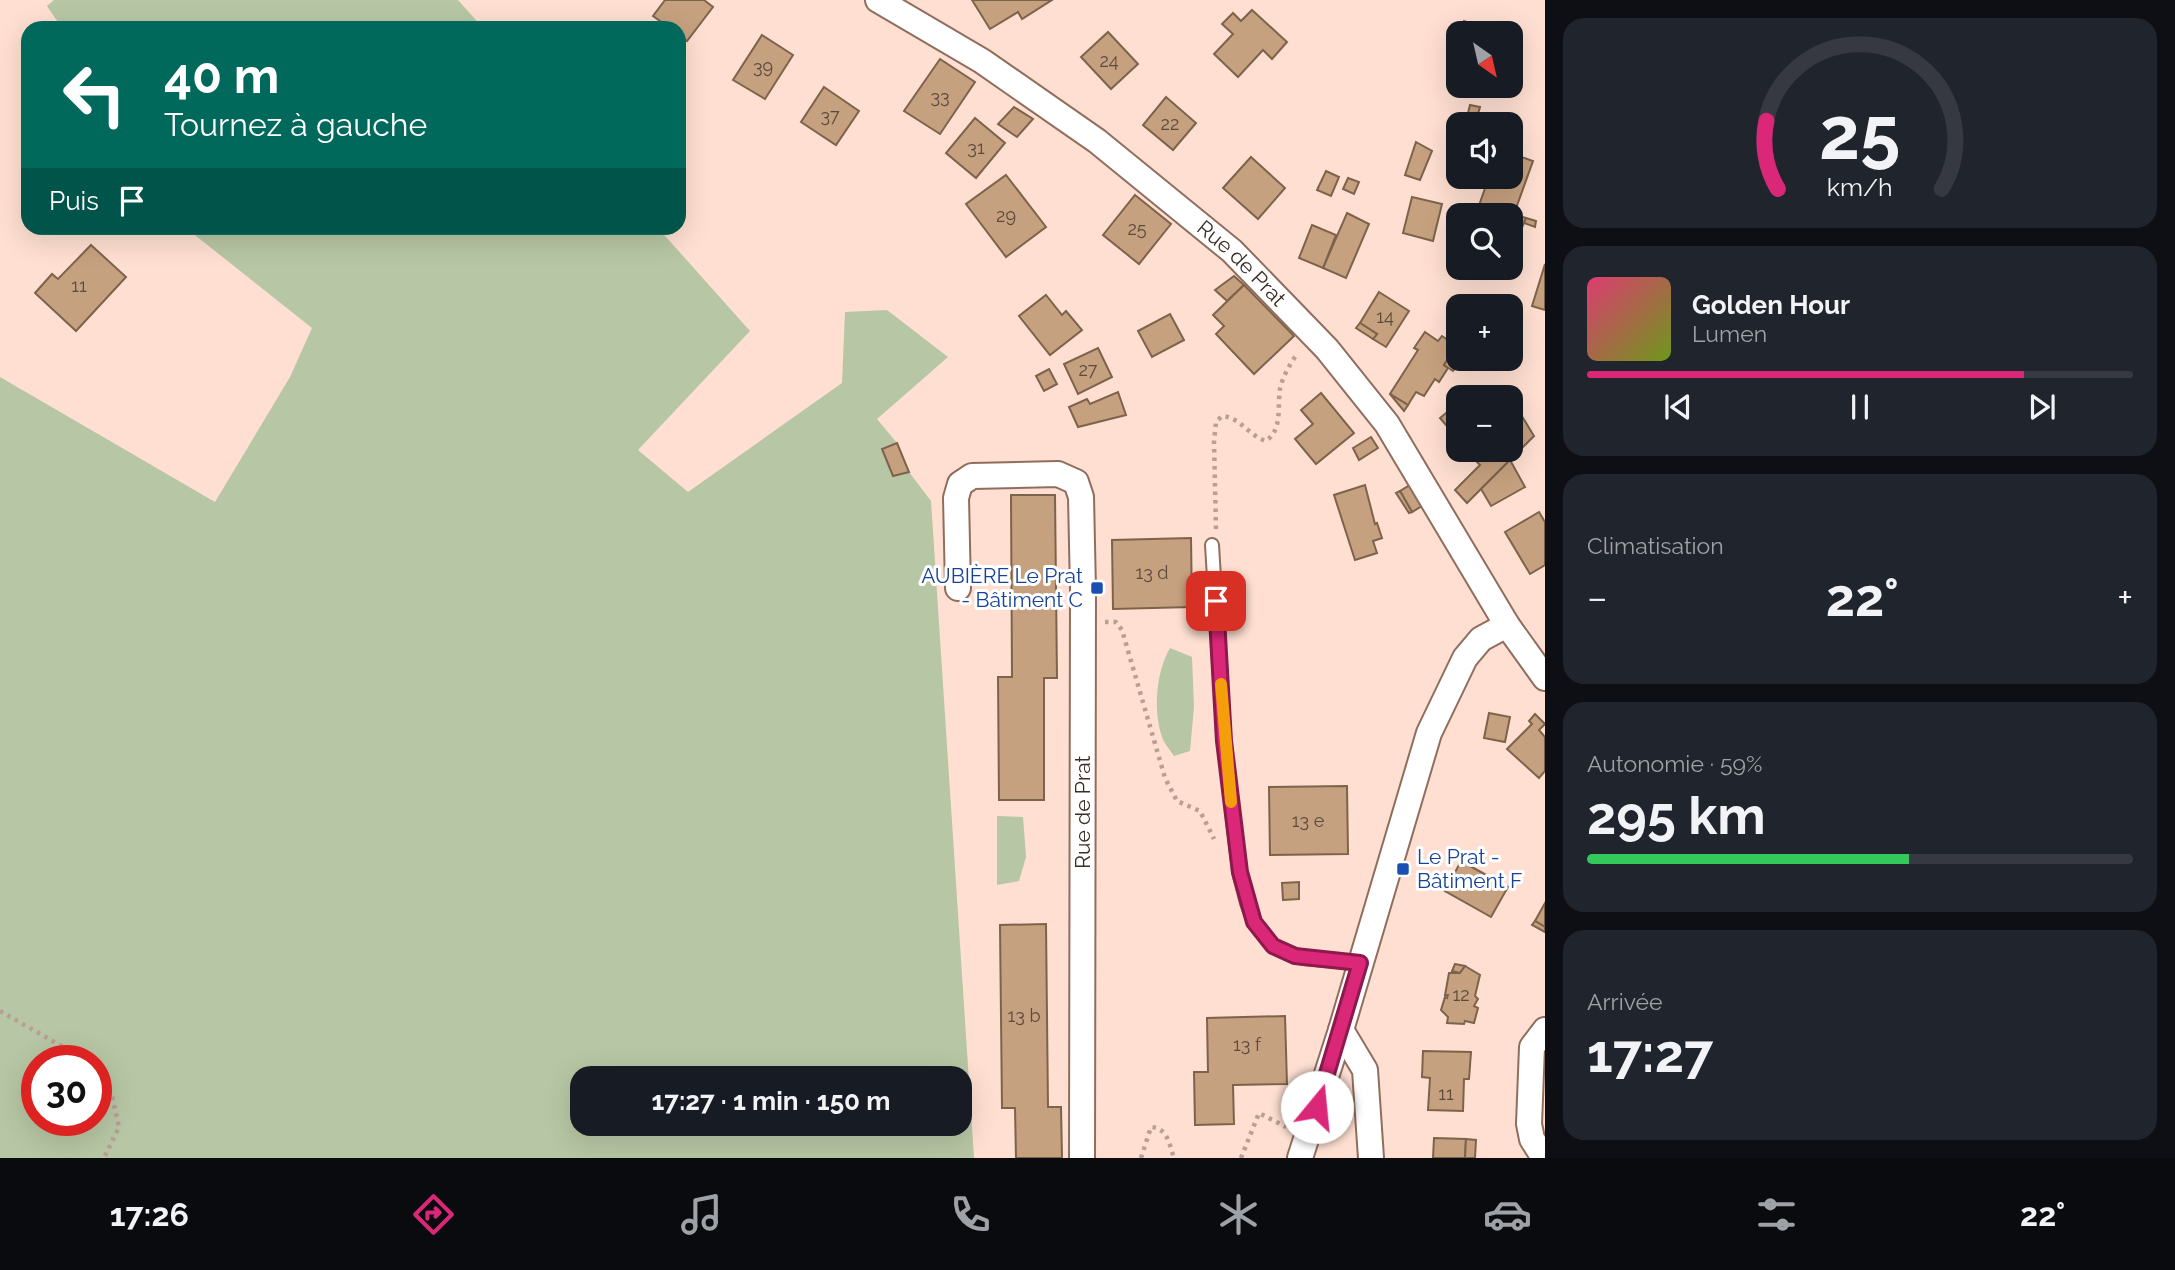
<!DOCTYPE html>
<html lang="fr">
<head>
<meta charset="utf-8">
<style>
  :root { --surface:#171b24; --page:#20242c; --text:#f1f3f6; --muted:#9ea1a6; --line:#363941; --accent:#db2777 }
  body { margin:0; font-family:Raleway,sans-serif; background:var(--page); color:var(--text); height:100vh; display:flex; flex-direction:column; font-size:26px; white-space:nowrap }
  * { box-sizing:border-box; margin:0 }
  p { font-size:23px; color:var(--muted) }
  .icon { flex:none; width:38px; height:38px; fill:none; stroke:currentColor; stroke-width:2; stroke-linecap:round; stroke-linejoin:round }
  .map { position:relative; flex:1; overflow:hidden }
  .panel { display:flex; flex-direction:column; gap:18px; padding:18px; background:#0d0f14; width:630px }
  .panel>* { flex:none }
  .banner { position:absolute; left:21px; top:21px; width:665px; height:214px; border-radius:21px; box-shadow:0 7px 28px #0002; background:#00695c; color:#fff; overflow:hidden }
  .needle { width:46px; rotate:146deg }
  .controls { position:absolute; left:1446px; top:21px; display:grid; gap:14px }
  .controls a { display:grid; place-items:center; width:77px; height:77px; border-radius:14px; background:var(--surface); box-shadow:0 7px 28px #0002; font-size:35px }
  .speed { position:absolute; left:21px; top:1045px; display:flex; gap:14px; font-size:35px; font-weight:700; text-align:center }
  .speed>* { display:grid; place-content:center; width:91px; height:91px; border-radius:50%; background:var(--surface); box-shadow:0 7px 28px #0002; line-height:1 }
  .speed .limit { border:10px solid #d22; background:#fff; color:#111 }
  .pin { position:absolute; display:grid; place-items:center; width:60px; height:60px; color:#fff; margin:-30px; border-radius:14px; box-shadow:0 4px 10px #0006 }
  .me { position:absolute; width:77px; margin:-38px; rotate:17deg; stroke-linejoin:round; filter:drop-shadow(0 0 5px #0008) }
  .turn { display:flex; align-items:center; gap:24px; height:147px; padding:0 28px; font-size:32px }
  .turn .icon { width:91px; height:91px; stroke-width:2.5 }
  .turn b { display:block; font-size:49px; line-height:60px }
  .then { display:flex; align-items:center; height:66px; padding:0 28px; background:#0003; gap:14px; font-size:26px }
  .big { font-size:52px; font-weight:700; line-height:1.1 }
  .panel .tile { flex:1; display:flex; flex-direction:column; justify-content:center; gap:10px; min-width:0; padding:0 24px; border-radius:21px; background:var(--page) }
  .panel .dial { align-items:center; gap:0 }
  .dial svg { height:182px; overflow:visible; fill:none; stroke:var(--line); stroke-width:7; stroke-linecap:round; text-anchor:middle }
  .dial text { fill:var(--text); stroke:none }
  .song { display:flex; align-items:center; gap:21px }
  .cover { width:84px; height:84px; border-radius:10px; background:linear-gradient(135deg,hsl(340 70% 55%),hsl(80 70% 35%)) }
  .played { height:7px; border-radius:4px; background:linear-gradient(90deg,var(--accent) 80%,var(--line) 80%) }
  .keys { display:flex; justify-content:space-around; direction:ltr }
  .heat { display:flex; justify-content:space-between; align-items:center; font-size:38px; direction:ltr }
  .charge { height:10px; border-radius:5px; background:linear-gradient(90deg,#34c759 59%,var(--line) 0) }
  .trip { position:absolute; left:570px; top:1066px; width:402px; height:70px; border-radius:21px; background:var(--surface); box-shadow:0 7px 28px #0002; font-weight:700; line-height:70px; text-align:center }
  .tab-bar { display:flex; height:112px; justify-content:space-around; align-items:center; background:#090b0e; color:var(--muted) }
  .tab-bar .icon { width:49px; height:49px }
  .tab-bar .current { color:var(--accent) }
  .tab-bar b { font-size:32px; color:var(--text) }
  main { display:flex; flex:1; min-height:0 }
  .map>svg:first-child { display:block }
  .green { fill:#b7c6a4; fill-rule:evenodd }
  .building { fill:#c6a17f; stroke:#7d634b; stroke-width:2 }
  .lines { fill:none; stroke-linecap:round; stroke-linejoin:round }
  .service-casing { stroke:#906e5e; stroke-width:16 }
  .minor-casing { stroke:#906e5e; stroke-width:28 }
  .path { stroke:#b89e93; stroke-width:4.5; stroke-dasharray:3.5 5; stroke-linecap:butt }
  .service { stroke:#fff; stroke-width:12 }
  .minor { stroke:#fff; stroke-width:24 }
  .route-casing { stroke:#8e194d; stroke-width:18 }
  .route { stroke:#db2777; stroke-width:12 }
  .slow { stroke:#f59e0b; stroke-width:12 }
  .transit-dot { fill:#1a4fb4; stroke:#fff; stroke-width:2.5 }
  .labels { text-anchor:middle; stroke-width:6; stroke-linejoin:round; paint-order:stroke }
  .number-label { font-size:18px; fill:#5e4a3d }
  .street-label { font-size:21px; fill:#3c2d27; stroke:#fff }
  .transit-label { font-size:21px; fill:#164399; stroke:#fff; text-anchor:end }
</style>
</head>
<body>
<main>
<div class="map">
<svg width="1545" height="1158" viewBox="0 0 1545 1158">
  <rect width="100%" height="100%" fill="#fedfd1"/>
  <g class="green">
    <path d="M 54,0 L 458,0 L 483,28 L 62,28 L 47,6 Z"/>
    <path d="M 186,228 L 658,228 L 750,331 L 638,450 L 688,492 L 842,383 L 845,312 L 887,310 L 948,357 L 877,419 L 897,443 L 882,450 L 893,476 L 909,472 L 931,501 L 974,1158 L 0,1158 L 0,377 L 215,502 L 290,377 L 312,328 ZM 37,1060 L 96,1060 L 96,1120 L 37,1120 ZM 583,1078 L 961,1078 L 961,1124 L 583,1124 Z"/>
    <path d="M 1170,648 L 1192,657 L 1194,707 L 1190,751 L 1174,756 C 1170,750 1164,743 1162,737 C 1153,709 1156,673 1170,648 Z"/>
    <path d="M 997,816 L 1023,817 L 1026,857 L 1019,881 L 997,885 Z"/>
  </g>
  <g class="building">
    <path d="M 665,0 L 704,0 L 713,7 L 687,41 L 679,35 L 679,28 L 670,28 L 653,16 Z"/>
    <path d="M 972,0 L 1052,0 L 1022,19 L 1018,12 L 990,29 Z"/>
    <path d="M 1252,10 L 1287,42 L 1272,59 L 1263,50 L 1238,77 L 1214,54 L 1233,34 L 1222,24 L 1233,13 L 1241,21 Z"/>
    <path d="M 1464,21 L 1494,33 L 1484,33 L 1463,24 Z"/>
    <path d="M 1463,24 L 1484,33 L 1459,33 Z"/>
    <path d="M 1108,32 L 1138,64 L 1111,89 L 1081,57 Z"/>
    <path d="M 762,35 L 793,55 L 765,99 L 733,80 Z"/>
    <path d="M 1458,36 L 1458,60 L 1449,56 Z"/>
    <path d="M 940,59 L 975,82 L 940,134 L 904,111 Z"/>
    <path d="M 824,87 L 859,111 L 836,145 L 801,122 Z"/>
    <path d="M 1166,97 L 1196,123 L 1173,150 L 1143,125 Z"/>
    <path d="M 1470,105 L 1480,107 L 1475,124 L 1466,121 Z"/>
    <path d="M 1014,107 L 1033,119 L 1017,137 L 998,124 Z"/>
    <path d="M 975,118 L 1005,143 L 976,178 L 946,153 Z"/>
    <path d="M 1416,142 L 1432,151 L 1420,180 L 1405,175 Z"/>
    <path d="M 1510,153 L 1533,161 L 1510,225 L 1510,215 L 1476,214 L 1489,177 L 1510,177 Z"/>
    <path d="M 1251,157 L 1285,188 L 1258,219 L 1223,188 Z"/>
    <path d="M 1326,171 L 1339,177 L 1331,196 L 1317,190 Z"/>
    <path d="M 1006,175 L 1046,227 L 1006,257 L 966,204 Z"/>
    <path d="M 1348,178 L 1359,182 L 1354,194 L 1343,189 Z"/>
    <path d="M 1135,195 L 1171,224 L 1139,264 L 1103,235 Z"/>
    <path d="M 1412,197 L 1442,204 L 1433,241 L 1403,233 Z"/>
    <path d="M 1347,213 L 1369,224 L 1346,278 L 1323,268 Z"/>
    <path d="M 1514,214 L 1526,218 L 1521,230 L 1510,226 Z"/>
    <path d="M 1526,218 L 1536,221 L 1535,227 L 1524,223 Z"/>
    <path d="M 1312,225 L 1336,235 L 1323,268 L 1299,258 Z"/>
    <path d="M 91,245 L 126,277 L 76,331 L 35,293 L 52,274 L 58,279 Z"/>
    <path d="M 1545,264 L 1545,310 L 1532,306 Z"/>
    <path d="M 1234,276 L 1244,285 L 1227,301 L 1215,290 Z"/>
    <path d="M 1244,285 L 1294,336 L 1254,374 L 1216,334 L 1224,326 L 1213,315 Z"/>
    <path d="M 1379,292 L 1409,311 L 1386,347 L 1373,339 L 1377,334 L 1360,323 Z"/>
    <path d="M 1046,295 L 1062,315 L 1066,311 L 1082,330 L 1050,355 L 1019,316 Z"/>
    <path d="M 1170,314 L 1184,340 L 1152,357 L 1138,331 Z"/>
    <path d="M 1360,323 L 1377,334 L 1373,339 L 1356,328 Z"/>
    <path d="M 1425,332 L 1438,341 L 1442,336 L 1451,342 L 1453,351 L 1444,365 L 1448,368 L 1439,382 L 1435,379 L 1424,396 L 1416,392 L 1408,405 L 1390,394 L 1418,350 L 1414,348 Z"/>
    <path d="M 1098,348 L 1112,377 L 1078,394 L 1064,364 Z"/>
    <path d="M 1453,351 L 1458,354 L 1458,359 L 1462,359 L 1453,371 L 1444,365 Z"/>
    <path d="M 1049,369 L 1057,384 L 1044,391 L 1036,376 Z"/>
    <path d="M 1118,392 L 1126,415 L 1078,427 L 1069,407 L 1087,399 L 1090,404 Z"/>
    <path d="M 1321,393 L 1354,433 L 1316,464 L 1295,439 L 1313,424 L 1301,410 Z"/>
    <path d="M 1390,394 L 1408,405 L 1404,411 Z"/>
    <path d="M 1458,403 L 1458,439 L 1440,418 Z"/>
    <path d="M 1517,408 L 1534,436 L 1467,503 L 1455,490 L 1480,465 L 1473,458 L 1481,450 L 1510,450 L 1510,413 Z"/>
    <path d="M 1371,437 L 1378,448 L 1359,460 L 1353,448 Z"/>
    <path d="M 897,443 L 909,472 L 893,476 L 882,449 Z"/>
    <path d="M 1510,460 L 1525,487 L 1491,506 L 1481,489 Z"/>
    <path d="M 1365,485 L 1375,524 L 1377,523 L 1382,538 L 1373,541 L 1377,553 L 1355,560 L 1334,495 Z"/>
    <path d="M 1410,485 L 1422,506 L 1412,512 L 1400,491 Z"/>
    <path d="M 1400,491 L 1412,512 L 1409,513 L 1396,493 Z"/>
    <path d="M 1011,495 L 1055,495 L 1057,678 L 1044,678 L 1044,800 L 999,800 L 998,677 L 1012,677 Z"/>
    <path d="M 1539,512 L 1545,522 L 1545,565 L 1530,574 L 1505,532 Z"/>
    <path d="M 1191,538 L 1192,607 L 1113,609 L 1112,540 Z"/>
    <path d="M 1489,713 L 1510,717 L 1505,742 L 1484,738 Z"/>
    <path d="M 1535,714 L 1545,724 L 1539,730 L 1545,737 L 1545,771 L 1539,778 L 1507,749 L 1532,724 L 1529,721 Z"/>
    <path d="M 1347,786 L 1348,854 L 1270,855 L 1269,787 Z"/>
    <path d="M 1461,861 L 1508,887 L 1491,917 L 1445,891 Z"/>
    <path d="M 1299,882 L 1299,899 L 1283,900 L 1282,883 Z"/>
    <path d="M 1545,903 L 1545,927 L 1535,921 Z"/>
    <path d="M 1535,921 L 1545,927 L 1545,932 L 1532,925 Z"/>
    <path d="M 1046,924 L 1048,1107 L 1061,1107 L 1062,1158 L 1016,1158 L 1015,1108 L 1002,1108 L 1000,925 Z"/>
    <path d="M 1455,964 L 1465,966 L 1460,973 L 1452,971 Z"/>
    <path d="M 1465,966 L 1480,975 L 1475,996 L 1478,999 L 1474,1006 L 1478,1008 L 1474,1023 L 1465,1021 L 1464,1024 L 1447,1023 L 1448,1017 L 1441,1010 L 1445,997 L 1447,998 L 1448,995 L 1445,995 L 1449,973 L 1460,973 Z"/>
    <path d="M 1285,1016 L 1287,1084 L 1233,1085 L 1234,1124 L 1195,1125 L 1194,1072 L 1208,1072 L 1207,1018 Z"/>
    <path d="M 1423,1051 L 1471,1052 L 1469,1079 L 1464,1079 L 1463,1111 L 1428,1110 L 1430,1078 L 1422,1077 Z"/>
    <path d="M 1434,1138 L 1466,1139 L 1465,1158 L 1433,1158 Z"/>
    <path d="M 1466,1139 L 1476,1140 L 1475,1158 L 1465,1158 Z"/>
  </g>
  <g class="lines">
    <defs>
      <path id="service" d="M 1212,545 L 1224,741 L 1239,872 L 1247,903 L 1254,922 L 1273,946 L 1303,958 L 1360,963"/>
      <g id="minor">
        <path id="s1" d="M 878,0 L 982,61 L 1097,141 L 1232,251 L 1327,349 L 1387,424 L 1507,625 L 1545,678"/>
        <path d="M 958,588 L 956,498 L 960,484 L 972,476 L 1058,474 L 1076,482 L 1081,497 L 1083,590 L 1082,1158"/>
        <path d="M 1341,1030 L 1365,1070 L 1371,1158"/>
        <path d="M 1300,1158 L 1341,1030 L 1429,733 L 1465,658 L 1481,639 L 1507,625"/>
        <path d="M 1544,1158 L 1532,1139 L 1529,1124 L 1532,1047 L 1545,1030"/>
      </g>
    </defs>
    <use href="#service" class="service-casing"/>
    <use href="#minor" class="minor-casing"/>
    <g class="path">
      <path d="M 1216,529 L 1214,442 L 1216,422 L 1222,416 C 1240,417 1249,436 1266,441 C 1283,429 1277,407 1280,389 C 1282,378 1290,364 1297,354"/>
      <path d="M 1105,622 L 1116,622 L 1122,630 L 1165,778 L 1177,801 L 1200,811 L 1214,839"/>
      <path d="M 0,1011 L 86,1060"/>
      <path d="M 96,1067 L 112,1096 L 119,1127 L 104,1158"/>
      <path d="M 1141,1158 L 1151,1127 C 1168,1128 1169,1144 1174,1158"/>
      <path d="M 1241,1158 L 1259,1113 L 1286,1127"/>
    </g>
    <use href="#service" class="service"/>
    <use href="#minor" class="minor"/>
  </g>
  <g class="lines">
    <defs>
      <path id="route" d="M 1216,601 L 1224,741 L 1240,872 L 1254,922 L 1273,946 L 1295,956 L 1360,963 L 1317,1107"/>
    </defs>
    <use href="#route" class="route-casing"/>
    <use href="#route" class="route"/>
    <path class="slow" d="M 1221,684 L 1231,802"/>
  </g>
  <g class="transit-dot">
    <rect x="1090" y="581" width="14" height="14" rx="3.5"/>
    <rect x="1396" y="862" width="14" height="14" rx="3.5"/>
  </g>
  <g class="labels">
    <g class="number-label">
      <text x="1109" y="67">24</text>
      <text x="763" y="73">39</text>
      <text x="940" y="103">33</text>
      <text x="830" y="122">37</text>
      <text x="1170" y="130">22</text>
      <text x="976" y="154">31</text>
      <text x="1006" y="222">29</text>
      <text x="1137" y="235">25</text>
      <text x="79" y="292">11</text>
      <text x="1385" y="323">14</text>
      <text x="1088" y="376">27</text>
      <text x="1152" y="579">13 d</text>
      <text x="1308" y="827">13 e</text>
      <text x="1461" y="1001">12</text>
      <text x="1024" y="1022">13 b</text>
      <text x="1247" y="1051">13 f</text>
      <text x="1446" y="1100">11</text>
    </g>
    <g class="street-label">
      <text dy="7" stroke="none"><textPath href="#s1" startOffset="450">Rue de Prat</textPath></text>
      <text transform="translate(1083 812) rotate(-90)" y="7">Rue de Prat</text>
    </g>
    <g class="transit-label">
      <text x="1083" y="583">AUBIÈRE Le Prat<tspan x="1083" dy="24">- Bâtiment C</tspan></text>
      <text x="1417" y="864" text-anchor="start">Le Prat -<tspan x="1417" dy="24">Bâtiment F</tspan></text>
    </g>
  </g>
</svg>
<div class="controls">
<a><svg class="needle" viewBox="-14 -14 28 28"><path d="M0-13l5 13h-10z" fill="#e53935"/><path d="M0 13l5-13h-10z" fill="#9ea1a6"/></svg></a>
<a><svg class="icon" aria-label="sound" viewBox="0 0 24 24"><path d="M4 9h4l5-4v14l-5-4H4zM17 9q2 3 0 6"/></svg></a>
<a><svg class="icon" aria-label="search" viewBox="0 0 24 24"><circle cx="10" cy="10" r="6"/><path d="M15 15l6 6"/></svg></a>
<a>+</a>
<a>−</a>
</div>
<div class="speed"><div class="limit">30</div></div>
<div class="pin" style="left:1216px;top:601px;background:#d93025"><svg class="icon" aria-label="arrive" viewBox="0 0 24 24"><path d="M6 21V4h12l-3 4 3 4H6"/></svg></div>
<svg class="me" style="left:1317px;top:1107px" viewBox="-20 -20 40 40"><circle r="19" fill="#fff"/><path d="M0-13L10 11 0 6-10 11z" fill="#db2777"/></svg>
<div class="trip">17:27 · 1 min · 150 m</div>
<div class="banner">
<div class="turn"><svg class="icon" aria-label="left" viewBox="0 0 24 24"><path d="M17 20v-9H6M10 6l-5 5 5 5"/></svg><div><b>40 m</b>Tournez à gauche</div></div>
<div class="then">Puis<svg class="icon" aria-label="arrive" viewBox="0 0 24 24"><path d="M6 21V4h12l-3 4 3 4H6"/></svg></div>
</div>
</div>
<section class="panel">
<div class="tile dial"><svg viewBox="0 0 100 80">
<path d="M14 69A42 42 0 1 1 86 69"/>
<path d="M14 69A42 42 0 0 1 9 39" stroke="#db2777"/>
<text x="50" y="56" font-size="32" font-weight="700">25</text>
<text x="50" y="72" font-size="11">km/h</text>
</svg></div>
<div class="tile">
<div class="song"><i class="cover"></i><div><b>Golden Hour</b><p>Lumen</p></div></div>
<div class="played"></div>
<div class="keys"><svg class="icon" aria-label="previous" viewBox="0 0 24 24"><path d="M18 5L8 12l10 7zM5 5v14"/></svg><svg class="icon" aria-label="pause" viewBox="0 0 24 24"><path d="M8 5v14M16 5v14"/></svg><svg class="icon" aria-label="next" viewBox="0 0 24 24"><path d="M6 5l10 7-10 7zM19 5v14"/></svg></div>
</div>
<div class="tile"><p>Climatisation</p>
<div class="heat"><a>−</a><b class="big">22°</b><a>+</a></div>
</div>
<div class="tile"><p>Autonomie · 59%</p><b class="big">295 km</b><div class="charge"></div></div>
<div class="tile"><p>Arrivée</p><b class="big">17:27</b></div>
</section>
</main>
<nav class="tab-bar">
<b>17:26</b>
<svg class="icon current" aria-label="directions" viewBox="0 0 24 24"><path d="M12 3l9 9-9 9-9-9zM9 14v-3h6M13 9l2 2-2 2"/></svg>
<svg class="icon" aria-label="music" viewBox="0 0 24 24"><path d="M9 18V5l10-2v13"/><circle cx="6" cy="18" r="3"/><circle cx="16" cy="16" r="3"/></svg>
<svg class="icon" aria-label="phone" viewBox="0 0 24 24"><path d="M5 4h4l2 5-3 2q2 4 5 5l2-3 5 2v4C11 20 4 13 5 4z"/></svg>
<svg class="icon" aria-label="climate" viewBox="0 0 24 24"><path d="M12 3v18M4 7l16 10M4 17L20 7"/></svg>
<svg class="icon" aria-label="car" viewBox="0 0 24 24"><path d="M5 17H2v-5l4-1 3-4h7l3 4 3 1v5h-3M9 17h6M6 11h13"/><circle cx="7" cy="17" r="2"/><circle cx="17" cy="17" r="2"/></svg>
<svg class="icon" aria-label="filters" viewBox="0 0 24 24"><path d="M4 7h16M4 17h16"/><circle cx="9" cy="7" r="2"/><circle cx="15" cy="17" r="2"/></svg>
<b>22°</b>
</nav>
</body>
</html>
